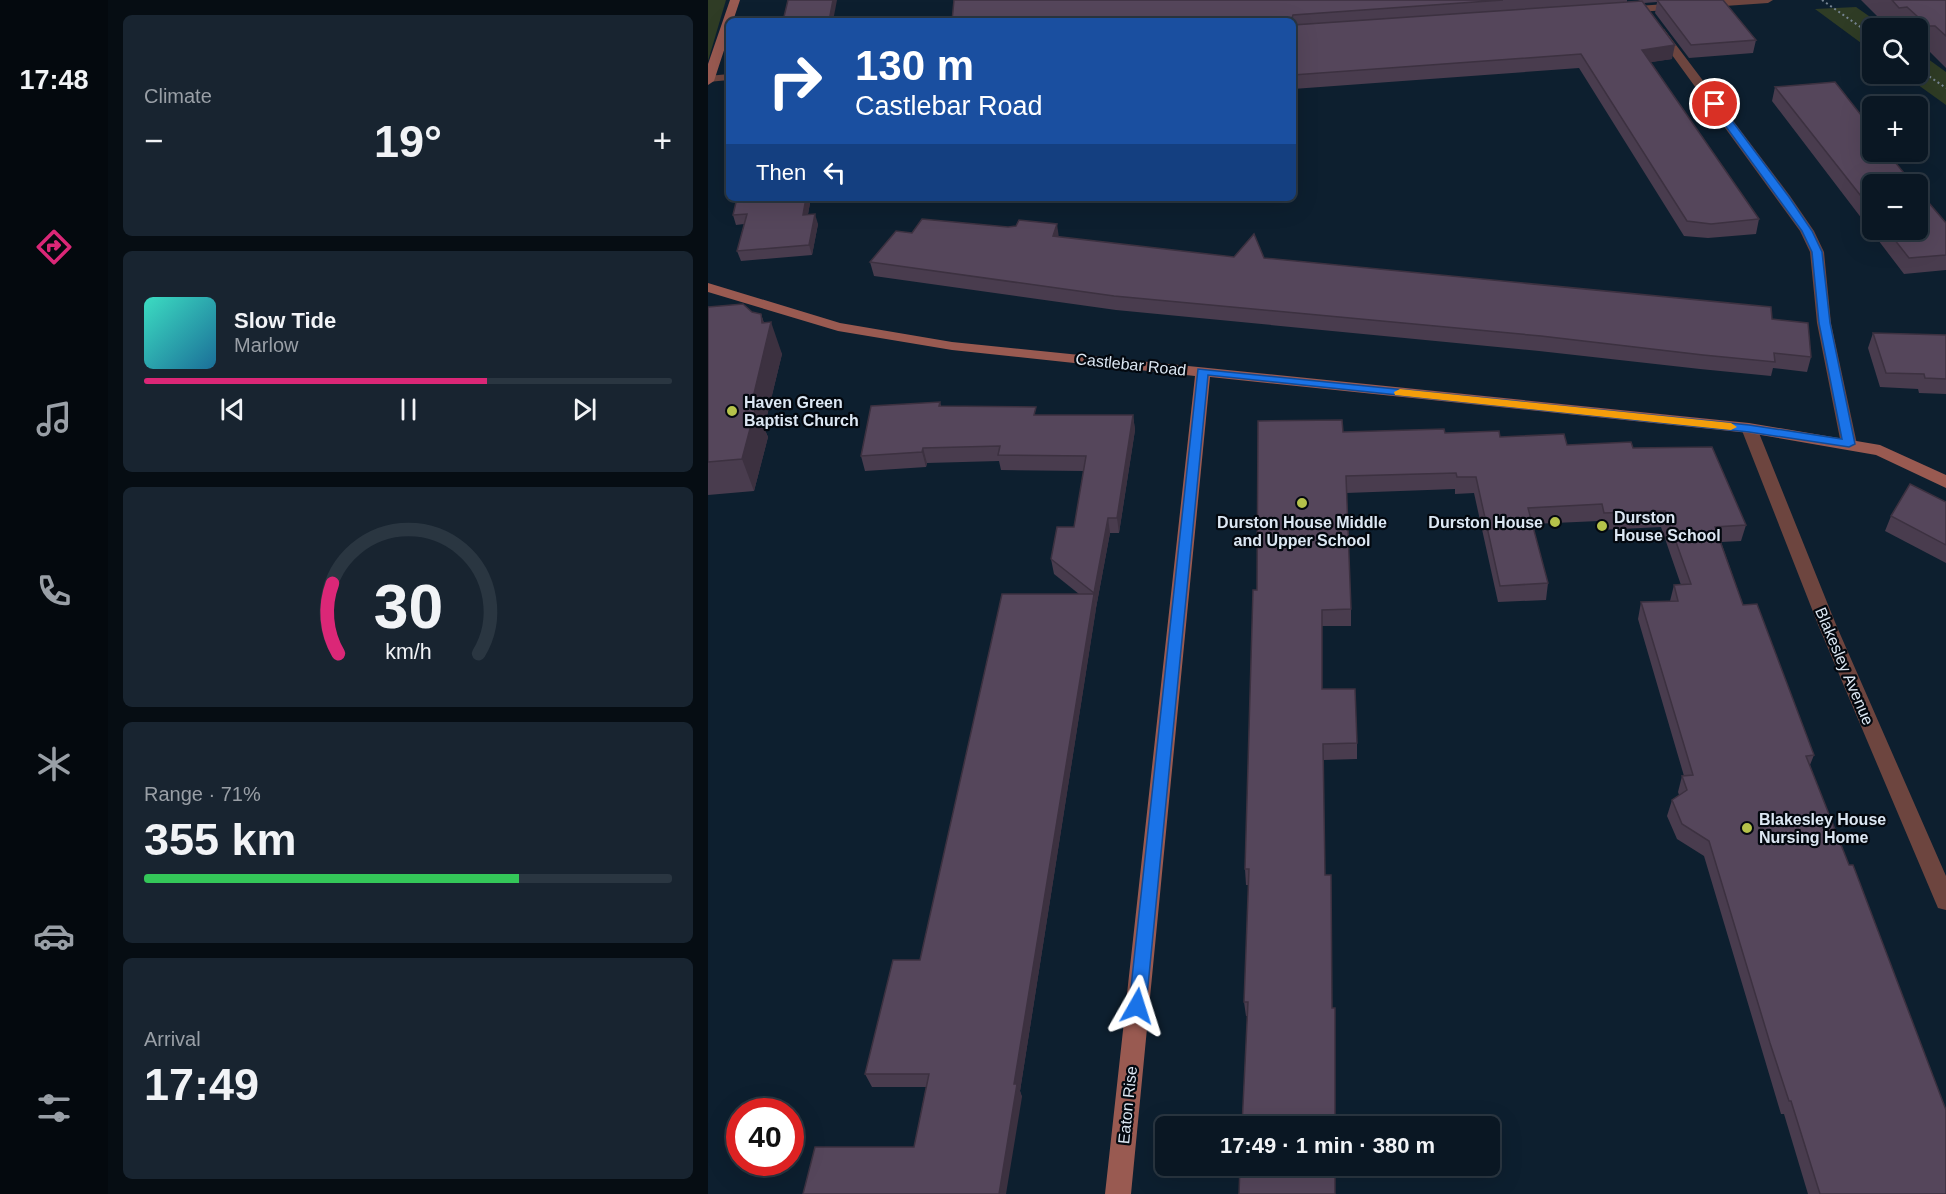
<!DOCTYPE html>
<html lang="en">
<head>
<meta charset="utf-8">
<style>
  :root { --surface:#0a1723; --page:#182430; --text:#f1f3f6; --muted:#999fa6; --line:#2a3641; --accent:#db2777 }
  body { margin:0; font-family:Helvetica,sans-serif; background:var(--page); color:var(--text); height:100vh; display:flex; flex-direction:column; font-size:22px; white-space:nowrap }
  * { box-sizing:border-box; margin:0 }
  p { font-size:20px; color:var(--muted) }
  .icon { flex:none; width:33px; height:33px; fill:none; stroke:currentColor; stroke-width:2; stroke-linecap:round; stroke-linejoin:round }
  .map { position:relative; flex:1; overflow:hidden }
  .drawer { display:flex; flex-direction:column; gap:15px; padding:15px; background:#060d13; width:600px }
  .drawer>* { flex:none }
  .banner { position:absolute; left:18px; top:18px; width:570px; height:183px; border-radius:9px; box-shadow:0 6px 24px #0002,0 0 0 2px var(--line); background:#1a4fa0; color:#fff; overflow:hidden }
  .tools { position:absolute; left:1154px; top:18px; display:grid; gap:12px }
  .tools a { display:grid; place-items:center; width:66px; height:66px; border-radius:9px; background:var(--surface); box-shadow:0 6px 24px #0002,0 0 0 2px var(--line); font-size:30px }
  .speed { position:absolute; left:18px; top:1098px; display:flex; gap:12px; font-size:30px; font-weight:700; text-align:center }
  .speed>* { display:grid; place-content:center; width:78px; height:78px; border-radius:50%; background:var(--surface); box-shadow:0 6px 24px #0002,0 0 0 2px var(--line); line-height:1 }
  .speed .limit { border:9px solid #d22; background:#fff; color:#111 }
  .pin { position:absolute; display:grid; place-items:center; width:51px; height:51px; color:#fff; margin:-26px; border:3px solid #fff; border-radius:50%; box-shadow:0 2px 6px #0007 }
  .me { position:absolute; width:66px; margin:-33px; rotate:6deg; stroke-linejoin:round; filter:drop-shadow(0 0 4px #0008) }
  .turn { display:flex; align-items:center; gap:21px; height:126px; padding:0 30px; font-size:27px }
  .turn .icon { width:78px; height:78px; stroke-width:2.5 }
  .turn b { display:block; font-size:42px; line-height:51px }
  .then { display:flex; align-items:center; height:57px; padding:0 30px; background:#0003; gap:12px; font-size:22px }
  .big { font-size:45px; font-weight:600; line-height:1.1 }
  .drawer .tile { flex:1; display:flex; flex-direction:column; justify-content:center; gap:9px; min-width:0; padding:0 21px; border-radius:9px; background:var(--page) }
  .drawer .dial { align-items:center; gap:0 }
  .dial svg { height:156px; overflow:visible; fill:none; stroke:var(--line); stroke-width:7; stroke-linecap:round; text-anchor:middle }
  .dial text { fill:var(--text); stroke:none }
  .song { display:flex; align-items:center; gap:18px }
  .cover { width:72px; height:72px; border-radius:9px; background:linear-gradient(135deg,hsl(170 70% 55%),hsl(200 70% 35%)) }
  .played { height:6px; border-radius:3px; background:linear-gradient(90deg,var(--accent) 65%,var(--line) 65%) }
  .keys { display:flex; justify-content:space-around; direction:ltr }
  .heat { display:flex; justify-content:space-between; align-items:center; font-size:33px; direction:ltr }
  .charge { height:9px; border-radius:4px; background:linear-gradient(90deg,#34c759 71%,var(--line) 0) }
  .trip { position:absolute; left:447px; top:1116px; width:345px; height:60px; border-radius:9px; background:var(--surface); box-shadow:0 6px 24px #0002,0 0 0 2px var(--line); font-weight:600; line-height:60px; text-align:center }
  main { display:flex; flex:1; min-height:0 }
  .menu { display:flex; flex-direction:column; width:108px; justify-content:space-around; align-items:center; background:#04090e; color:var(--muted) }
  .menu .icon { width:42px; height:42px }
  .menu .current { color:var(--accent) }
  .menu b { font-size:27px; color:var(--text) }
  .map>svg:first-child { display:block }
  .green { fill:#2f3c25 }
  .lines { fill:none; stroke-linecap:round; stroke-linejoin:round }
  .path { stroke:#778593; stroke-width:2; stroke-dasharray:2 3; stroke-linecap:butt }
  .street { fill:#6d453f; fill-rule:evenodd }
  .secondary { fill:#995a51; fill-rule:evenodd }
  .wall { fill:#493c4e }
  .shaded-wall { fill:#3c3140 }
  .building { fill:#55465b; stroke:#3c3140; stroke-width:1.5 }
  .route { fill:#1a73e8; stroke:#114b97; stroke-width:1.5 }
  .slow { fill:#f59e0b }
  .poi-dot { fill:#b5c24a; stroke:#03080f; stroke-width:2 }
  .labels { text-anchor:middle; stroke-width:4.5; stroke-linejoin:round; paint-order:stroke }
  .street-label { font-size:16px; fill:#dce7f3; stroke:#03080f }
  .poi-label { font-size:16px; font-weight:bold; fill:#dce7f3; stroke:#03080f; text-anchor:start }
</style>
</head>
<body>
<main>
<nav class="menu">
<b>17:48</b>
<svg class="icon current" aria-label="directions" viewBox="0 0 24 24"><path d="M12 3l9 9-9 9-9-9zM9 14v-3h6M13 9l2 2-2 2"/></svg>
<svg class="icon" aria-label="music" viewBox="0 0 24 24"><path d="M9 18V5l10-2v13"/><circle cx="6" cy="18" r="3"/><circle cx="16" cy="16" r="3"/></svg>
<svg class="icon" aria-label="phone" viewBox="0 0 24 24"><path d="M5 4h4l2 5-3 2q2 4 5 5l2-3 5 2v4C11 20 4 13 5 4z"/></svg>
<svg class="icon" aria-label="climate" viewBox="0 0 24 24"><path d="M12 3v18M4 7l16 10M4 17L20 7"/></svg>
<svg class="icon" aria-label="car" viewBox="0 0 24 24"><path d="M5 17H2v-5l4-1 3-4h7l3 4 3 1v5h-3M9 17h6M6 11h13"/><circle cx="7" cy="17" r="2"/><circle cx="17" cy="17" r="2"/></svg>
<svg class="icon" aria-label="filters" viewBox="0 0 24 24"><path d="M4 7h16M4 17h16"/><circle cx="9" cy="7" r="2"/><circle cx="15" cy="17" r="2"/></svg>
</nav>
<section class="drawer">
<div class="tile"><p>Climate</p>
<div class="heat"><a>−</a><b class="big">19°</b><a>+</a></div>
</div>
<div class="tile">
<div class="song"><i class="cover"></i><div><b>Slow Tide</b><p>Marlow</p></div></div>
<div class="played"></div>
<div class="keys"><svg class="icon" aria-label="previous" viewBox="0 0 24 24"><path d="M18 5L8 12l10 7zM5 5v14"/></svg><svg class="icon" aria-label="pause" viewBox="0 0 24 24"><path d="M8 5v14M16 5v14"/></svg><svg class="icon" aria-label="next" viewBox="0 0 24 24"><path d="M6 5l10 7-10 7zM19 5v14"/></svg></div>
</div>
<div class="tile dial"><svg viewBox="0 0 100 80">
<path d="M14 69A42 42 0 1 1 86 69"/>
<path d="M14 69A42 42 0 0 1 11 33" stroke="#db2777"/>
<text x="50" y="56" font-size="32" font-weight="700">30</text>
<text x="50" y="72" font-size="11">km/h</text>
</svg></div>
<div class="tile"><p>Range · 71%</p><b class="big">355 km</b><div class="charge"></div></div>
<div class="tile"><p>Arrival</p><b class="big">17:49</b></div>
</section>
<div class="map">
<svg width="1238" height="1194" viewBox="0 0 1238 1194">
  <rect width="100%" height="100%" fill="#0d1f2f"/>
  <g class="green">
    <path d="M 0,0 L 18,0 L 0,61 Z"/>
    <path d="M 1148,7 L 1178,28 L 1164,28 L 1164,51 L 1107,9 Z"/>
    <path d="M 1209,51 L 1238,72 L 1238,105 L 1195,74 L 1209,74 Z"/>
  </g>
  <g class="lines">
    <g class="path">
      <path d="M 1114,0 L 1164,35"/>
      <path d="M 1209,68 L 1238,88"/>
    </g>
    <g class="street">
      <path d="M 1014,0 L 1065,0 L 1060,3 L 916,13 L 911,10 L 916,7 Z"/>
      <path d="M 948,29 L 956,29 L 1082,196 L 1106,231 L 1116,252 L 1123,323 L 1149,444 L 1147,448 L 1135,448 L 1133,444 L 1109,323 L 1102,252 L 1092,231 L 948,33 Z"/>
      <path d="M 21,74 L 21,80 L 0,82 L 0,76 Z"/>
      <path d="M 1041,423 L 1049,428 L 1129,627 L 1238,876 L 1238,910 L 1230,908 L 1227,901 L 1111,627 L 1033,428 Z"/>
    </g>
    <g class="secondary">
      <path d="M 22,0 L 32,0 L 25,21 L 21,21 L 21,35 L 6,81 L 0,85 L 0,64 Z"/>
      <path d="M 0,283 L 132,323 L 244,342 L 1041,423 L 1172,445 L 1238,475 L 1238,488 L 1168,455 L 1041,433 L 502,377 L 423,1194 L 397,1194 L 487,376 L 244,350 L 130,331 L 0,292 Z"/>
    </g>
  </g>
  <g class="wall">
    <path d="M 246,0 L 919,0 L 919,2 L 932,1 L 930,0 L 1015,0 L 1048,40 L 1045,53 L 981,58 L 947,13 L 949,2 L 936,3 L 964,59 L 942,62 L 1051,219 L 1048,234 L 1000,238 L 976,236 L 871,68 L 585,89 L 585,21 L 244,21 Z"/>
    <path d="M 1153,0 L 1238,0 L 1238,68 L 1220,50 L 1213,51 L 1209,47 L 1209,28 L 1181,28 Z"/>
    <path d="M 1067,87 L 1186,156 L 1185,160 L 1164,184 L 1164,230 L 1209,230 L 1238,223 L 1238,270 L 1196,274 L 1064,101 Z"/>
    <path d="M 29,198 L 103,198 L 100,214 L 110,224 L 104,255 L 33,261 L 29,251 L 36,224 L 28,225 L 25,215 Z"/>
    <path d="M 204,233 L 351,237 L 526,257 L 556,258 L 1064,319 L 1103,357 L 1099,372 L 1065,368 L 1063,376 L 992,369 L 831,351 L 408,310 L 166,276 L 162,262 Z"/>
    <path d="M 0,307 L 53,314 L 56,323 L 74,354 L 56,428 L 60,437 L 46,491 L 0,495 Z"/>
    <path d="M 1165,333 L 1238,335 L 1238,394 L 1211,393 L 1210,389 L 1172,387 L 1160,348 Z"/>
    <path d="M 232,402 L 233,406 L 329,415 L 425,415 L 427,430 L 411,533 L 402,533 L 388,608 L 312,1091 L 314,1097 L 206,1147 L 218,1087 L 164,1087 L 157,1074 L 212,960 L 371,594 L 346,574 L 343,559 L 366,527 L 376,471 L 293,470 L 291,461 L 219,463 L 218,467 L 157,471 L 153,456 Z"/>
    <path d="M 635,432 L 737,433 L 792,437 L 859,445 L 925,448 L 1038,525 L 1033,541 L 1013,542 L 1035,605 L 1106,755 L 1102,765 L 1238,1194 L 1100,1194 L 1076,1114 L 1073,1114 L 1056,1057 L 996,856 L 969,839 L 959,816 L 964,800 L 971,795 L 970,792 L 974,776 L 976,776 L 930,619 L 933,602 L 962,601 L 966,585 L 973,585 L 953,527 L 893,530 L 891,521 L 824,524 L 840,583 L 838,600 L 790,602 L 766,493 L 747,494 L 747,489 L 638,493 L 643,609 L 643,626 L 614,626 L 614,689 L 649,743 L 649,759 L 616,760 L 539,1016 L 538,1016 L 536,1002 L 541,885 L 538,885 L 537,869 L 549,590 Z"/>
    <path d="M 1238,502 L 1238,563 L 1177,531 L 1183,516 Z"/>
  </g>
  <g class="shaded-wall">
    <path d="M 125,0 L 129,0 L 125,21 L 121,21 Z"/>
    <path d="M 967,45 L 964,59 L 932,64 L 934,50 Z"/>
    <path d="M 98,198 L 103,198 L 98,225 L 95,215 Z"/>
    <path d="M 107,214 L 110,224 L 104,255 L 101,245 Z"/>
    <path d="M 349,224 L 351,238 L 345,236 Z"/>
    <path d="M 53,314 L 60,335 L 63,322 L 74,354 L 56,428 L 60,437 L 46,491 L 34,459 L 43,406 L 54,323 Z"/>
    <path d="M 425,415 L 427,430 L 411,533 L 409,518 Z"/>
    <path d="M 215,448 L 219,463 L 218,467 L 214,452 Z"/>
    <path d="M 400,518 L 402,533 L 388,608 L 386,593 Z"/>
    <path d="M 386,594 L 388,609 L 312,1091 L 314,1097 L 298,1194 L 291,1194 L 306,1084 Z"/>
  </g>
  <g class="building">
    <path d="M 80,0 L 125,0 L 121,21 L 75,21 Z"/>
    <path d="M 246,0 L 795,0 L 585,15 L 583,21 L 244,21 Z"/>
    <path d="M 949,0 L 1015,0 L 1048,40 L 983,45 Z"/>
    <path d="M 1184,0 L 1238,0 L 1238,36 L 1227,26 L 1220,26 L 1199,7 L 1191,8 Z"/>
    <path d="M 934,1 L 967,45 L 934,50 L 1051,219 L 1003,224 L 979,221 L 873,54 L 585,75 L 585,25 Z"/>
    <path d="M 1127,82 L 1164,129 L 1164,152 L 1182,152 L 1186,156 L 1182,156 L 1205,184 L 1164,184 L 1164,210 L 1067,87 Z"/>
    <path d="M 1209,189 L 1238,223 L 1238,255 L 1201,258 L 1179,230 L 1209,230 Z"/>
    <path d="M 29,198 L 98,198 L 95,215 L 107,214 L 101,245 L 29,251 L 39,214 L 25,215 Z"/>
    <path d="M 214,219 L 300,227 L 308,226 L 311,220 L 349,224 L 345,236 L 526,257 L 546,234 L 556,258 L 1063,307 L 1064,319 L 1100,323 L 1103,357 L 1066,353 L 1067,362 L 995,355 L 833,336 L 406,296 L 162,262 L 188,231 L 204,233 Z"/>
    <path d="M 35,304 L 44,312 L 53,314 L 54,323 L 63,322 L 43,406 L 48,406 L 34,459 L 0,462 L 0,307 Z"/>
    <path d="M 1165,333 L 1238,335 L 1238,379 L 1217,378 L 1216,374 L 1178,373 Z"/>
    <path d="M 232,402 L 231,406 L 328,407 L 326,415 L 425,415 L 409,518 L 400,518 L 386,593 L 343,559 L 349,527 L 366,527 L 378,456 L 290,455 L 292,446 L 215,448 L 214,452 L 153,456 L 163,406 Z"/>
    <path d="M 634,420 L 635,432 L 736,429 L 737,433 L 791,431 L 792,437 L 856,434 L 859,445 L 923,442 L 925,448 L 1004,447 L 1038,525 L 1007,527 L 1035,605 L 1049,604 L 1106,755 L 1098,756 L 1141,865 L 1145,865 L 1238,1110 L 1238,1194 L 1112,1194 L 1083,1101 L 1081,1101 L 1062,1043 L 1001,841 L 974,824 L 964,800 L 979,790 L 974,776 L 985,775 L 933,602 L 970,601 L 966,585 L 983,584 L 957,511 L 896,513 L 894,504 L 820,508 L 840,583 L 792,586 L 768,477 L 749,477 L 748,473 L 638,476 L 643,609 L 614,610 L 614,689 L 647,689 L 649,743 L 615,744 L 617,875 L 623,875 L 624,1008 L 627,1008 L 627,1126 L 534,1126 L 540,1002 L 536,1002 L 541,869 L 537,869 L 545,590 L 549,590 L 550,421 Z"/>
    <path d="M 1202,484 L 1238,502 L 1238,545 L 1183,516 Z"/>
    <path d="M 294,594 L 386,594 L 306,1084 L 309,1084 L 291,1194 L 95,1194 L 107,1147 L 206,1147 L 221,1074 L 157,1074 L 185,960 L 212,960 Z"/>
    <path d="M 532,1166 L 627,1166 L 627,1194 L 531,1194 Z"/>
  </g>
  <path class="route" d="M 1003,102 L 1010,102 L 1081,197 L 1104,231 L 1114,252 L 1122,323 L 1147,444 L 1141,447 L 1041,432 L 500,375 L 438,1006 L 435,1012 L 429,1014 L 423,1012 L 421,1006 L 490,369 L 1041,425 L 1134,439 L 1111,323 L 1104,252 L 1094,231 L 1003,106 Z"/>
  <path class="slow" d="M 692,389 L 1023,423 L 1029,427 L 1023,430 L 687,395 L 686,392 Z"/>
  <g class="poi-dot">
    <circle cx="24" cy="411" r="6"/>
    <circle cx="594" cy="503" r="6"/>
    <circle cx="847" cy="522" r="6"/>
    <circle cx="894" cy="526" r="6"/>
    <circle cx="1039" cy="828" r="6"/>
  </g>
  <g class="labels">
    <g class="street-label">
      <text transform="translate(423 364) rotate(6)" y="6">Castlebar Road</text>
      <text transform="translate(1137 666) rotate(67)" y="6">Blakesley Avenue</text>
      <text transform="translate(419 1105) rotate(-84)" y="6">Eaton Rise</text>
    </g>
    <g class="poi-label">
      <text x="36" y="408">Haven Green<tspan x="36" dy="18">Baptist Church</tspan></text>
      <text x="906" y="523">Durston<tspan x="906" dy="18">House School</tspan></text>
      <text x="594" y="528" text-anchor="middle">Durston House Middle<tspan x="594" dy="18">and Upper School</tspan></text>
      <text x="835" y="528" text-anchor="end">Durston House</text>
      <text x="1051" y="825">Blakesley House<tspan x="1051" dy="18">Nursing Home</tspan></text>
    </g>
  </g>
</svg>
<div class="tools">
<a><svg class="icon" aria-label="search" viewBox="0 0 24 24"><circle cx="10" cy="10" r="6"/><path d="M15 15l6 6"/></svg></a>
<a>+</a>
<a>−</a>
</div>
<div class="speed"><div class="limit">40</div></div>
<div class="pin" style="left:1007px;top:104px;background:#d93025"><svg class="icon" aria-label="arrive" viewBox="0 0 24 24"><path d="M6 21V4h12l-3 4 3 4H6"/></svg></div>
<svg class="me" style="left:429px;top:1006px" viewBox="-20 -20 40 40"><path d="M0-17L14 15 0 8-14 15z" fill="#1a73e8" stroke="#fff" stroke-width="4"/></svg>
<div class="trip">17:49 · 1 min · 380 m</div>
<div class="banner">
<div class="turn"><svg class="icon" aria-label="right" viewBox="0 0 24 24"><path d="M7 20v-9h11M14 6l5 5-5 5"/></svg><div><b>130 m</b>Castlebar Road</div></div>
<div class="then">Then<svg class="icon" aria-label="left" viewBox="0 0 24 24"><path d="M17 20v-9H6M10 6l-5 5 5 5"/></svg></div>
</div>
</div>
</main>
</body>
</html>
